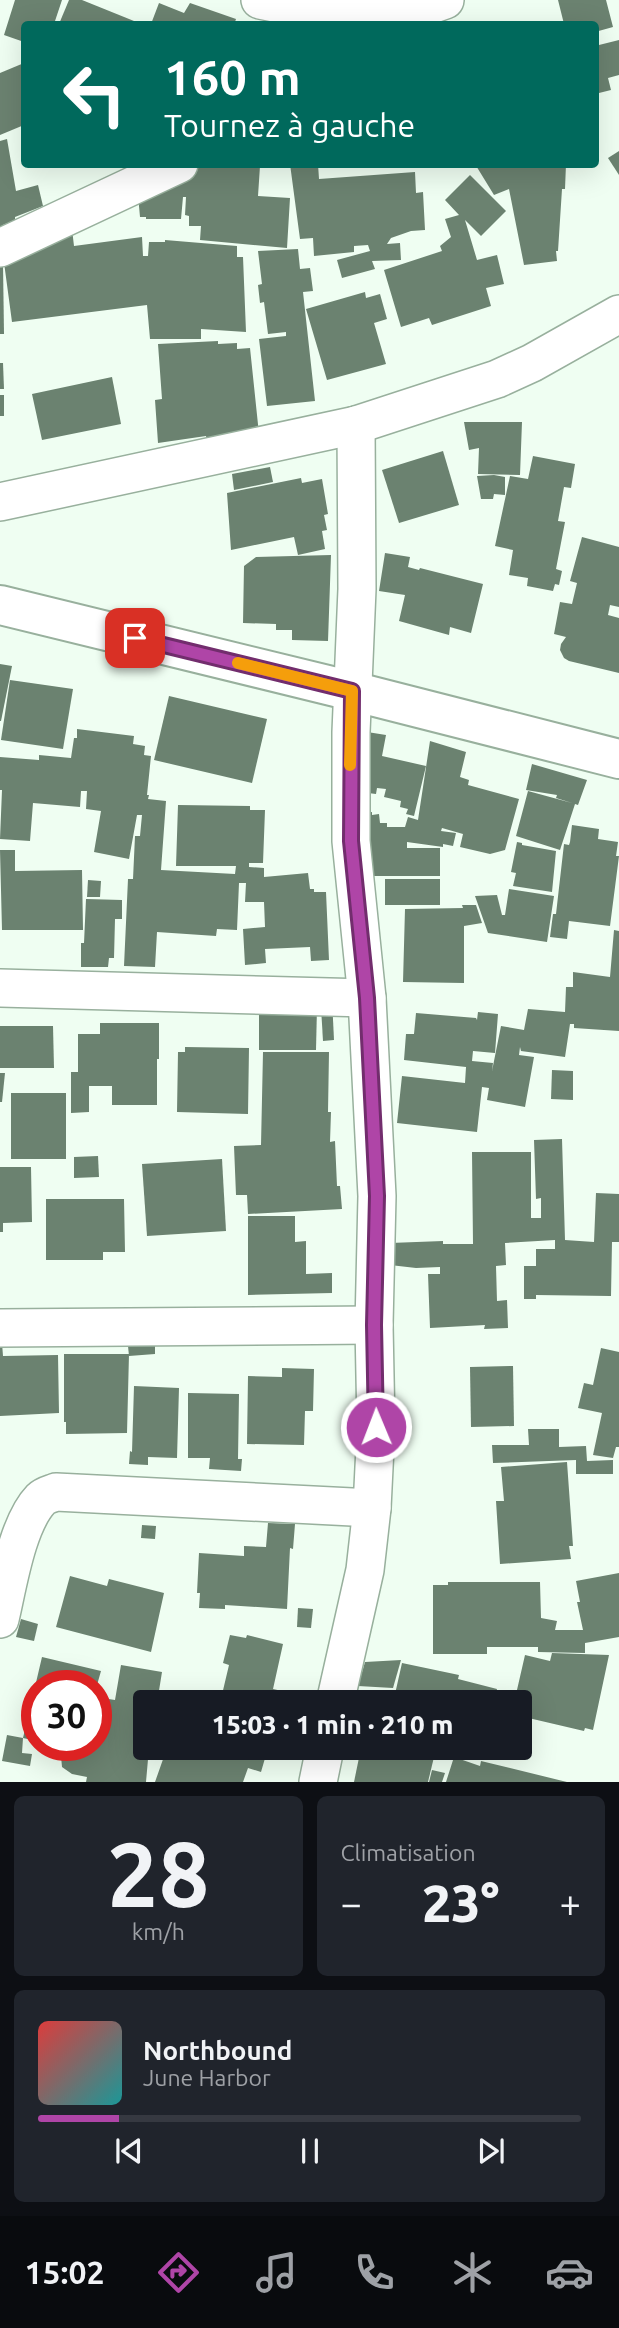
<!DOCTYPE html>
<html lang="fr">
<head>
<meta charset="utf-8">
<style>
  :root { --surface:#171b24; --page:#20242c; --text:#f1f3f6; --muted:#9ea1a6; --line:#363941; --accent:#af45a7 }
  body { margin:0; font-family:Ubuntu,sans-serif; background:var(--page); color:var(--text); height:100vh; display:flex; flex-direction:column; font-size:26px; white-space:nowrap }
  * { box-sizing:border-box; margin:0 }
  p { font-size:23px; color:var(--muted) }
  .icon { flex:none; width:38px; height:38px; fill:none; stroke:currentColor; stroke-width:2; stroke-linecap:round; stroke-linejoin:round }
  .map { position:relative; height:1782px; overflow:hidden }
  .sheet { display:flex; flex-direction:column; gap:14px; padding:14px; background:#0d0f14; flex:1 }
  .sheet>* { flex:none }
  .top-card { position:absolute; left:21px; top:21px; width:578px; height:147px; border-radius:7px; box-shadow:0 7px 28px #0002; background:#00695c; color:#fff; overflow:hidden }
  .speed { position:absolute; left:21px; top:1670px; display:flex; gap:14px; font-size:35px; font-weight:700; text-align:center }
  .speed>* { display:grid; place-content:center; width:91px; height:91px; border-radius:50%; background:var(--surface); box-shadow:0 7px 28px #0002; line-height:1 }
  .speed .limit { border:10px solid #d22; background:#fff; color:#111 }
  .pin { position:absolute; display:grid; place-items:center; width:60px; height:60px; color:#fff; margin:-30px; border-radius:14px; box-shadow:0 4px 10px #0006 }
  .me { position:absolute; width:77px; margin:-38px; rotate:359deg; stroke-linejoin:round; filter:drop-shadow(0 0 5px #0008) }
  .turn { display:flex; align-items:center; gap:24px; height:147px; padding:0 28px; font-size:32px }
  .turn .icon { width:91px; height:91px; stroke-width:2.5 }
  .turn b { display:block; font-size:49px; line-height:60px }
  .big { font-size:52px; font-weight:800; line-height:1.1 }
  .sheet .tile { flex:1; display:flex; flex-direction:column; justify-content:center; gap:10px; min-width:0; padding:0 24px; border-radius:10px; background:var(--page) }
  .sheet .dial { align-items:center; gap:0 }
  .dial b { font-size:91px; line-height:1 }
  .song { display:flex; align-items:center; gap:21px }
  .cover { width:84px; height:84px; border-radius:10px; background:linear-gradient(135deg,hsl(0 70% 55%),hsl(180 70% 35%)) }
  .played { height:7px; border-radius:4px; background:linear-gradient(90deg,var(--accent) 15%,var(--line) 15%) }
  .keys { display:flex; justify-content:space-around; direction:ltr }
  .heat { display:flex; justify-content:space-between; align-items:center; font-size:38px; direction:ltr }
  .sheet .tiles { flex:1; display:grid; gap:14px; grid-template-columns:1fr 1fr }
  .tile:last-child { grid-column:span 2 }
  .trip { position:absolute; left:133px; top:1690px; width:399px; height:70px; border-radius:7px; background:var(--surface); box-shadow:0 7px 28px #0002; font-weight:800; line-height:70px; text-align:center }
  .dock { display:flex; height:112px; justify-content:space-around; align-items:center; background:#090b0e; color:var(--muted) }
  .dock .icon { width:49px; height:49px }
  .dock .active { color:var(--accent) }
  .dock b { font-size:32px; color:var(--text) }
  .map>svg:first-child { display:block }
  .building { fill:#6b8270 }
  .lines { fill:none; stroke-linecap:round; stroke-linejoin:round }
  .minor-casing { stroke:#98b09d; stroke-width:40 }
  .secondary-casing { stroke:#98b09d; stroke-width:42 }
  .minor { stroke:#fff; stroke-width:37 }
  .secondary { stroke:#fff; stroke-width:38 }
  .route-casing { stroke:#722d6d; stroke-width:18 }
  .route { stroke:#af45a7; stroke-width:12 }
  .slow { stroke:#f59e0b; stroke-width:12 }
</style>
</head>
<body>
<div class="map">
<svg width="619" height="1782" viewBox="0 0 619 1782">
  <rect width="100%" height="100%" fill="#effef2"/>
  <g class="building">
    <path d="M 15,0 L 62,0 L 54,24 L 24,24 L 24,42 L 4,35 Z"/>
    <path d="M 69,0 L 82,0 L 134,21 L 133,24 L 59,24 Z"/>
    <path d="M 558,0 L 606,0 L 613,27 L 595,32 L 595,24 L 564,24 Z"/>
    <path d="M 159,3 L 184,13 L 190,3 L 236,19 L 235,22 L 241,24 L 151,24 Z"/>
    <path d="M 619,40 L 619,75 L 608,78 L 611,90 L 595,94 L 595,46 Z"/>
    <path d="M 24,63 L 24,125 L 0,135 L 0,73 Z"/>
    <path d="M 7,139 L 16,191 L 38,185 L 43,206 L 15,217 L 15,220 L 3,225 L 5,229 L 0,230 L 0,141 Z"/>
    <path d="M 619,151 L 619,175 L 608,158 Z"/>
    <path d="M 191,164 L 260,166 L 258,196 L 290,198 L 287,248 L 200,240 L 201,226 L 189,226 L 189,216 L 185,215 L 186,197 L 183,197 L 181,219 L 146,219 L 146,217 L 140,217 L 138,195 Z"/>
    <path d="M 290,164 L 318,164 L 319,179 L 415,172 L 416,193 L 423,192 L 425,230 L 411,231 L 391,238 L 387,244 L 400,243 L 401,260 L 372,261 L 375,269 L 342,278 L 337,260 L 370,251 L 368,245 L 354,246 L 354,252 L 314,256 L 313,238 L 300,239 Z"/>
    <path d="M 475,164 L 566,164 L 565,189 L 562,189 L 558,251 L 556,251 L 557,261 L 524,265 L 509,189 L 494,195 Z"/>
    <path d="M 470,175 L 506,211 L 481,236 L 465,220 L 477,260 L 497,255 L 504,284 L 486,288 L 491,306 L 432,325 L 429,318 L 401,327 L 384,270 L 442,251 L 440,246 L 451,237 L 445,219 L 459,215 L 445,200 Z"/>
    <path d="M 71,221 L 74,246 L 142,237 L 143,256 L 148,256 L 149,242 L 165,242 L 165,240 L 237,246 L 237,257 L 243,257 L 246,332 L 201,329 L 201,339 L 150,339 L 147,305 L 12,322 L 3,255 Z"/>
    <path d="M 298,249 L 300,269 L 310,268 L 313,291 L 303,292 L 315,401 L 267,406 L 259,339 L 286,336 L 286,332 L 268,334 L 264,302 L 260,303 L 258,285 L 262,284 L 258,251 Z"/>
    <path d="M 0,264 L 3,264 L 4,334 L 0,334 Z"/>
    <path d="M 365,292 L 366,298 L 380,294 L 387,319 L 374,323 L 386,364 L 327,380 L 306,309 Z"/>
    <path d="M 218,341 L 218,344 L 237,343 L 237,349 L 250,348 L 259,434 L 208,445 L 206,436 L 158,443 L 155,400 L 162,399 L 158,344 Z"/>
    <path d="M 0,363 L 3,363 L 4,389 L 0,389 Z"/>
    <path d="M 112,377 L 121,424 L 42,440 L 32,394 Z"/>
    <rect x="0" y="395" width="4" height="21"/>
    <path d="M 464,422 L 522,422 L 520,475 L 478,474 L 479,448 L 469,450 Z"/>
    <path d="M 443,451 L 459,505 L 399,523 L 382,470 Z"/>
    <path d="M 533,456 L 575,464 L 571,488 L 564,487 L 558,521 L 565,522 L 556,569 L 562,571 L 559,585 L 555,584 L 553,591 L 527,586 L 528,578 L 509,575 L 513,550 L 495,546 L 510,476 L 528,479 Z"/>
    <path d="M 270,467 L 273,482 L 234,490 L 232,474 Z"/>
    <path d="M 494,475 L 505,477 L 505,495 L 494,494 L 493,499 L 481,499 L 477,476 Z"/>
    <path d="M 301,478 L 302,483 L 322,479 L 328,514 L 324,515 L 327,530 L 322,531 L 325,549 L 298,555 L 294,537 L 231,550 L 227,493 Z"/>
    <path d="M 582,537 L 619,547 L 619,607 L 610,605 L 608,615 L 619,618 L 619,673 L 569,661 L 564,658 L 560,650 L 561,644 L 566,637 L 554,634 L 560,602 L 572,604 L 577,583 L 570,581 Z"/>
    <path d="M 385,553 L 410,557 L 408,567 L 419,570 L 420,568 L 483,584 L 471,633 L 450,627 L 449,635 L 399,621 L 405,595 L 379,591 Z"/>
    <path d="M 331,555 L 328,641 L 292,640 L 292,630 L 276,630 L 276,624 L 243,623 L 244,566 L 256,557 Z"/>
    <path d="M 0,664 L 12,666 L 1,721 L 0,721 Z"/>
    <path d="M 10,680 L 73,689 L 63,749 L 1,740 Z"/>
    <path d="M 169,696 L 267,719 L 252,783 L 154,760 Z"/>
    <path d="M 77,729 L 134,736 L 133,744 L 145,746 L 144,755 L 151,756 L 147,795 L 149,795 L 148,799 L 166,801 L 161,870 L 235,874 L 236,866 L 176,866 L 178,805 L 250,806 L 250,810 L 265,810 L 263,863 L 249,863 L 249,867 L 264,868 L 264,877 L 308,873 L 310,889 L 314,889 L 314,892 L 326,892 L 329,960 L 311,961 L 310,947 L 265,949 L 266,963 L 245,965 L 243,929 L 265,927 L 264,902 L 245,902 L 246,883 L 239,883 L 237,930 L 217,929 L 216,936 L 157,932 L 155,967 L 124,966 L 128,879 L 133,879 L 135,836 L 140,836 L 142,815 L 137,815 L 129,859 L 94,852 L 101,811 L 86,809 L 87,791 L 81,791 L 80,807 L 33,803 L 30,841 L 0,839 L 2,790 L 0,790 L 0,757 L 39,760 L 39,755 L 71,758 L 74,738 L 77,738 Z"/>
    <path d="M 361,731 L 386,735 L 382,756 L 426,766 L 414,816 L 406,814 L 408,809 L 400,807 L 401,801 L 384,797 L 386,789 L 377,788 L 376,794 L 352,791 Z"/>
    <path d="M 430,741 L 466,752 L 460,777 L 469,780 L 468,785 L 519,799 L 505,850 L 490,854 L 460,847 L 463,834 L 442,828 L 441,831 L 456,833 L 453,846 L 443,844 L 443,847 L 407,842 L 407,848 L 440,848 L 440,876 L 367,876 L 364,813 L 372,812 L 372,815 L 379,814 L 380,823 L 387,823 L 387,827 L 405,827 L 408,817 L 418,820 Z"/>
    <path d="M 532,764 L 587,780 L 578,805 L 575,804 L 560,850 L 516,836 L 528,791 L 572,803 L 556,798 L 557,795 L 526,790 Z"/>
    <path d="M 572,825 L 599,829 L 598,839 L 618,842 L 616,856 L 619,856 L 610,926 L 569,921 L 567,939 L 550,937 L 553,914 L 556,914 L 564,844 L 569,845 L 570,842 Z"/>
    <path d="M 517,842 L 522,843 L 522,845 L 556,851 L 552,892 L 513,886 L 516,873 L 511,872 Z"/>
    <path d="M 0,850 L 15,850 L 15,871 L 82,870 L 83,930 L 2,930 Z"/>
    <rect x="385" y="879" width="55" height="26"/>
    <path d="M 88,880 L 101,881 L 100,897 L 87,897 Z"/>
    <path d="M 509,889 L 554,896 L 547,942 L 488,933 L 475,896 L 497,895 L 502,915 L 505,915 Z"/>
    <path d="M 86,899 L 122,900 L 122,919 L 115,919 L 114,958 L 109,958 L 108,967 L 81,967 L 81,943 L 84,943 Z"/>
    <path d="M 462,905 L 476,905 L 482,923 L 464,926 L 464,983 L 403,982 L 405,909 L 463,908 Z"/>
    <path d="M 614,930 L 619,931 L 619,1031 L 574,1028 L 574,1024 L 570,1024 L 565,1057 L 521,1051 L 520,1047 L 519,1055 L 534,1057 L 525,1107 L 487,1100 L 489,1088 L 482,1087 L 477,1132 L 397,1123 L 402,1076 L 465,1083 L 466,1067 L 404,1060 L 406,1034 L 414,1034 L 416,1013 L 476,1018 L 477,1020 L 478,1012 L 498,1014 L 495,1053 L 473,1051 L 472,1061 L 493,1063 L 492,1071 L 501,1026 L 524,1030 L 528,1009 L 565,1012 L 566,987 L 573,987 L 573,972 L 610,977 Z"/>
    <path d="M 332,999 L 334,1040 L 323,1041 L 321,1007 Z"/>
    <path d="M 259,1007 L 317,1007 L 316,1050 L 259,1050 Z"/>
    <path d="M 100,1023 L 159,1023 L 159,1059 L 157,1059 L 157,1105 L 112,1105 L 112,1086 L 89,1086 L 89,1112 L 71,1113 L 71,1072 L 78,1072 L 78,1034 L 100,1034 Z"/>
    <path d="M 0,1026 L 53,1026 L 54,1068 L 0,1068 Z"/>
    <path d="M 185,1047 L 249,1048 L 248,1114 L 177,1112 L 178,1052 L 185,1052 Z"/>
    <path d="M 263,1052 L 329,1052 L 328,1112 L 331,1112 L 330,1142 L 335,1141 L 337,1186 L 340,1186 L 342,1209 L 248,1214 L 247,1195 L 236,1195 L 234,1146 L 261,1145 Z"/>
    <path d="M 552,1070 L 573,1071 L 573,1100 L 551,1099 Z"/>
    <path d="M 0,1073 L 5,1073 L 2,1102 L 0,1102 Z"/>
    <rect x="11" y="1093" width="55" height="66"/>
    <path d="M 562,1139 L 565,1240 L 594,1242 L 596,1193 L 619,1194 L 619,1242 L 612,1242 L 611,1296 L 536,1295 L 536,1299 L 524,1299 L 524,1266 L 536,1266 L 536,1249 L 555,1249 L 555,1240 L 505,1243 L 506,1265 L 496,1266 L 497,1301 L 507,1300 L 508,1328 L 484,1329 L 485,1325 L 430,1328 L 428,1274 L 440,1274 L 440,1267 L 416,1268 L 390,1265 L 390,1243 L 443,1241 L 443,1244 L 473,1244 L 472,1152 L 531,1152 L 531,1218 L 541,1218 L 541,1198 L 536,1199 L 534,1140 Z"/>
    <path d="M 98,1156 L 99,1177 L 74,1178 L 74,1157 Z"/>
    <path d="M 222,1159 L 226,1231 L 147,1236 L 142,1164 Z"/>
    <path d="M 0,1167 L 31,1167 L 32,1222 L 3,1223 L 3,1232 L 0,1232 Z"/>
    <path d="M 46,1199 L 124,1199 L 125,1252 L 103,1252 L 103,1260 L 46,1260 Z"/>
    <path d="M 248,1216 L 295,1216 L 295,1242 L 306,1241 L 306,1274 L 332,1273 L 332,1293 L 248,1295 Z"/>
    <path d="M 0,1343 L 2,1343 L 3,1356 L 58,1355 L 59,1413 L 0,1416 Z"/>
    <path d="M 155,1345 L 155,1354 L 129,1356 L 128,1346 Z"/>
    <path d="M 601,1348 L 619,1352 L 619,1447 L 616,1447 L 613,1458 L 593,1455 L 602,1413 L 578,1408 L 584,1383 L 593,1385 Z"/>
    <path d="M 64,1354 L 129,1354 L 127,1433 L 66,1434 L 66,1422 L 64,1422 Z"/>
    <path d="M 513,1366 L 514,1426 L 471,1427 L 470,1367 Z"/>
    <path d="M 282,1368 L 314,1369 L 313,1411 L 305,1411 L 304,1445 L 247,1444 L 248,1376 L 282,1377 Z"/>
    <path d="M 134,1386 L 179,1388 L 177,1458 L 148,1457 L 148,1465 L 129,1464 L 130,1451 L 132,1452 Z"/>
    <path d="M 188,1393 L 239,1394 L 238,1459 L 242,1459 L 241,1471 L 209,1469 L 210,1458 L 188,1458 Z"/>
    <path d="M 528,1429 L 559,1429 L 559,1447 L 586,1446 L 587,1461 L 613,1460 L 613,1474 L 576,1474 L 576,1460 L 493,1463 L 492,1445 L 529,1445 Z"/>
    <path d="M 567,1462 L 573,1546 L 569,1546 L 571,1559 L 500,1564 L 496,1501 L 504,1501 L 501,1467 Z"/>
    <path d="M 268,1523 L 295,1524 L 293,1549 L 290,1548 L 287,1609 L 225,1605 L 225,1609 L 199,1608 L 200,1593 L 197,1593 L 199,1553 L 244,1556 L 244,1546 L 266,1547 Z"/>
    <path d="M 142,1525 L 156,1526 L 155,1539 L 141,1538 Z"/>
    <path d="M 619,1573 L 619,1637 L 585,1643 L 585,1653 L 538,1652 L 538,1647 L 487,1647 L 487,1654 L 433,1654 L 433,1585 L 448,1585 L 448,1582 L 540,1582 L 541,1618 L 557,1621 L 555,1630 L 583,1630 L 577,1602 L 580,1602 L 576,1581 Z"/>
    <path d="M 70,1576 L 107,1586 L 109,1579 L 164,1593 L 151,1652 L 56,1627 Z"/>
    <path d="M 298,1608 L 313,1609 L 311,1628 L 297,1627 Z"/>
    <path d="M 21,1619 L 38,1624 L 34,1641 L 16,1637 Z"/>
    <path d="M 230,1635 L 246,1638 L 247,1635 L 283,1644 L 273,1689 L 282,1691 L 280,1703 L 220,1703 L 229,1665 L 223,1663 Z"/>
    <path d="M 552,1653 L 609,1655 L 593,1730 L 585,1728 L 584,1731 L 520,1716 L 520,1703 L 514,1703 L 525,1655 L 550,1661 Z"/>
    <path d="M 42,1657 L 101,1671 L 97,1685 L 37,1685 L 37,1741 L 23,1738 L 22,1753 L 32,1754 L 30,1766 L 2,1761 L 7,1735 L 23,1738 Z"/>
    <path d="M 401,1660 L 393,1688 L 358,1686 L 365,1662 Z"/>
    <path d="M 402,1663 L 459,1675 L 458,1679 L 497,1689 L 494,1703 L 393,1703 Z"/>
    <path d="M 121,1665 L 162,1672 L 157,1703 L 145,1703 L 145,1748 L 149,1748 L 146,1782 L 86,1782 L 87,1777 L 72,1774 L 62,1767 L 61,1756 L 69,1748 L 57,1745 L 96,1745 L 96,1731 L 102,1698 L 115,1700 Z"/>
    <path d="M 167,1748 L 210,1749 L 268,1748 L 261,1772 L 248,1768 L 243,1782 L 155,1782 Z"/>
    <path d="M 361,1748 L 400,1748 L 434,1757 L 428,1782 L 354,1782 Z"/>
    <path d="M 458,1748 L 482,1748 L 480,1755 Z"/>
    <path d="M 454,1757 L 480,1766 L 481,1761 L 567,1782 L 446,1782 Z"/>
    <path d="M 432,1770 L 445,1773 L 442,1782 L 429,1782 Z"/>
  </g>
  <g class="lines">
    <defs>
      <g id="minor">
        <path d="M 260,0 L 319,12 L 356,16 L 411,12 L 445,0"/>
        <path d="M 0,248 L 179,164"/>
        <path d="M 0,502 L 356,425 L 497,379 L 532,363 L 619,314"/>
        <path d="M 0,988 L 367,998"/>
        <path d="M 0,1328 L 374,1325"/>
        <path d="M 0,1619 C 8,1585 17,1524 41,1499 C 45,1495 51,1494 56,1492 L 372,1508"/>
        <path d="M 335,1703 L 365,1570 L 372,1508 L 376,1427 L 374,1325 L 377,1196 L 367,998 L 351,841 L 351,732 L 357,589 L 356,425"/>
        <path d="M 318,1782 L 325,1748"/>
      </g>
      <path id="secondary" d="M 0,605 L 352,691 L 619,759"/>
    </defs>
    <use href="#minor" class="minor-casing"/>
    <use href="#secondary" class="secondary-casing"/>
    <use href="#minor" class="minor"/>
    <use href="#secondary" class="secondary"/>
  </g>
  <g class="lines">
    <defs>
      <path id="route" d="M 135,638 L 352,691 L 351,841 L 367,998 L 377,1196 L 374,1325 L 376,1427"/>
    </defs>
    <use href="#route" class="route-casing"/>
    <use href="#route" class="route"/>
    <path class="slow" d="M 238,663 L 352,691 L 350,765"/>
  </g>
</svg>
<div class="speed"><div class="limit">30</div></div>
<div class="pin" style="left:135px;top:638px;background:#d93025"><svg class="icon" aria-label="arrive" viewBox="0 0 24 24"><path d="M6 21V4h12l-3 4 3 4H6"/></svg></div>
<svg class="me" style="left:376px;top:1427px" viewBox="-20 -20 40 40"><circle r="17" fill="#af45a7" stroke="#fff" stroke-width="3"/><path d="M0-11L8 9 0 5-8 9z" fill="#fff"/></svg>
<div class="trip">15:03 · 1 min · 210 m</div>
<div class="top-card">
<div class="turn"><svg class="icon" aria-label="left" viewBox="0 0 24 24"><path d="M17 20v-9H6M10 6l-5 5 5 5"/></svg><div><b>160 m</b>Tournez à gauche</div></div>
</div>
</div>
<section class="sheet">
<div class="tiles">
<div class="tile dial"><b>28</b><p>km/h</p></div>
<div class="tile"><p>Climatisation</p>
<div class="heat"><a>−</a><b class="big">23°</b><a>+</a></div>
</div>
<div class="tile">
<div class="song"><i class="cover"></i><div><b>Northbound</b><p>June Harbor</p></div></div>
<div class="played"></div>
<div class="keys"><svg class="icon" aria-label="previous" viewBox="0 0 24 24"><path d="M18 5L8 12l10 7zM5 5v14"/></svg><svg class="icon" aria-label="pause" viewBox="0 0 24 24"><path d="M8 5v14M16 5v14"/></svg><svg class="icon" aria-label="next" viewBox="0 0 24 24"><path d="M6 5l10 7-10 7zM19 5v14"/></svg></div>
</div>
</div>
</section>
<nav class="dock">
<b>15:02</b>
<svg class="icon active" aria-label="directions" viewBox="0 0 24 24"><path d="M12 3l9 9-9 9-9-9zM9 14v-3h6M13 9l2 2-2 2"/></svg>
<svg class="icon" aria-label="music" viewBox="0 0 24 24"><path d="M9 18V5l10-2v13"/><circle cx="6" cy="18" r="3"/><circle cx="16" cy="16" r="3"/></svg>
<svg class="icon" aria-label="phone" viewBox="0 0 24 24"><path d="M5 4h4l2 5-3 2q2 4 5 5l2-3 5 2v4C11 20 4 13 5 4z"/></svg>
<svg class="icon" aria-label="climate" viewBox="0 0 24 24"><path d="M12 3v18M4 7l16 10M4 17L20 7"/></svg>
<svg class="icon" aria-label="car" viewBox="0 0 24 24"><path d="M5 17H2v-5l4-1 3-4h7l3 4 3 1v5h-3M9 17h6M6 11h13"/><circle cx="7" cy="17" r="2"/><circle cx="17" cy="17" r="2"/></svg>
</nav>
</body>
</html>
